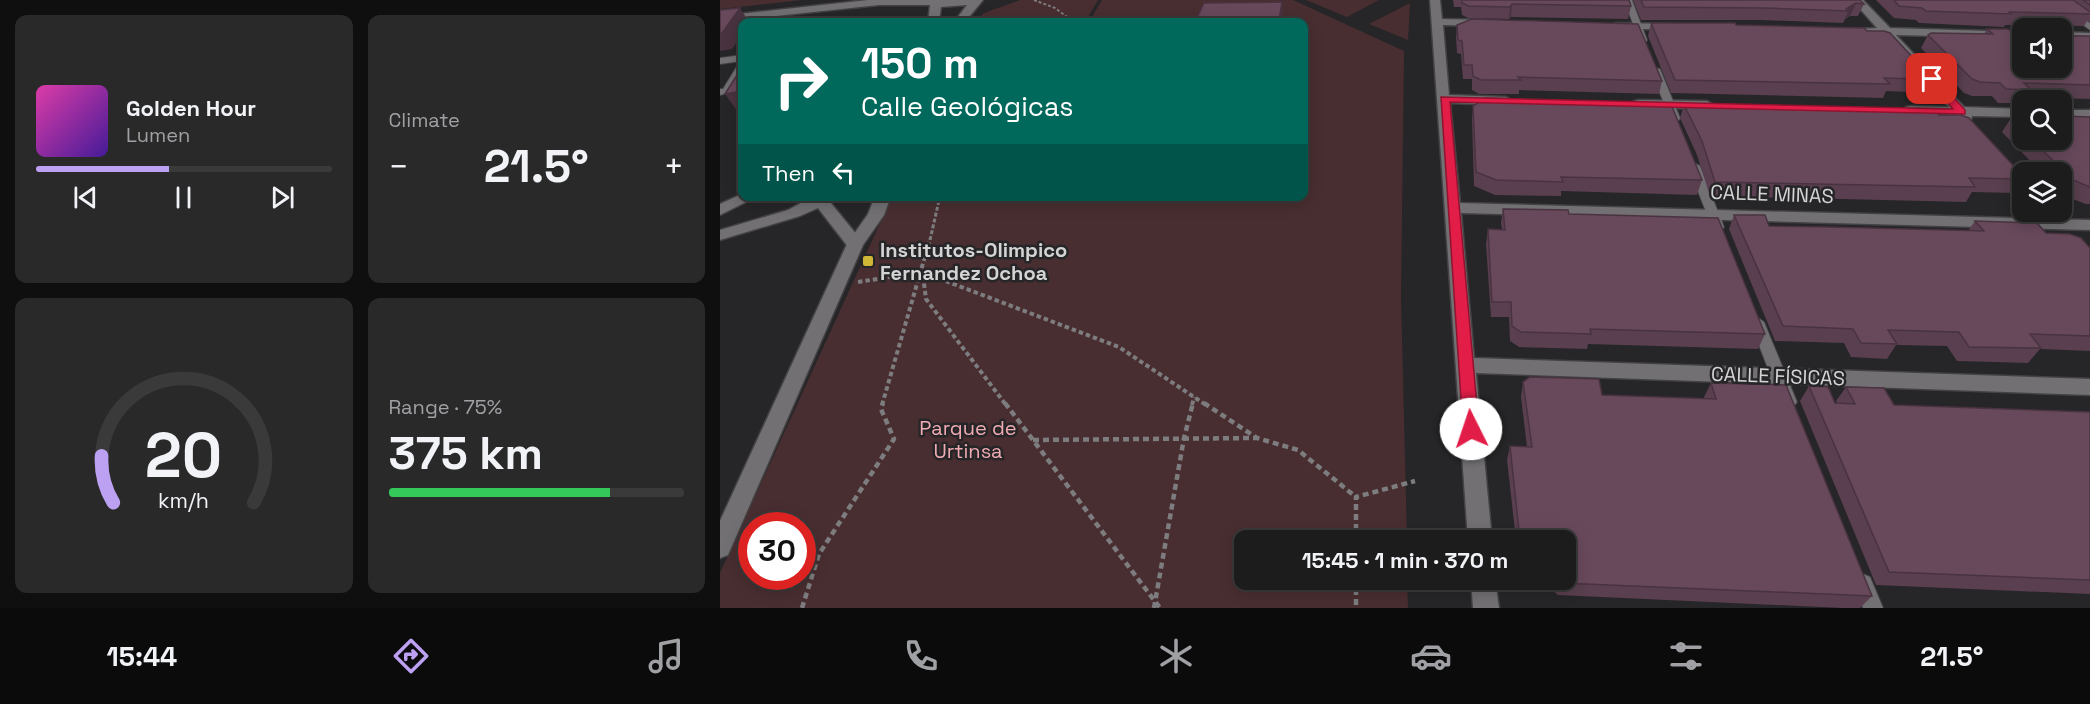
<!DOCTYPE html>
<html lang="en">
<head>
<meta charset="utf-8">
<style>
  :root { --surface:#1c1c1d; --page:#29292a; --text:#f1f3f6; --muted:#a0a1a4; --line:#3a3a3b; --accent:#bca0f2 }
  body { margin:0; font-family:"Space Grotesk",sans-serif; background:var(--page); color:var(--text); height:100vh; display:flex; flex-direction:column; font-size:22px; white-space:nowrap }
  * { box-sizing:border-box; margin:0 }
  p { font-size:20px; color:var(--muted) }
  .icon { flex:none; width:33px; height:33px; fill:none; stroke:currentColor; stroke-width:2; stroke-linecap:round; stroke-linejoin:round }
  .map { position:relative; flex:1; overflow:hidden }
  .panel { display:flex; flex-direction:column; gap:15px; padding:15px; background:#0f0f10; width:720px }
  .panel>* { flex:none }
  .guide { position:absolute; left:18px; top:18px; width:570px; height:183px; border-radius:12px; box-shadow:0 3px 15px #0003,0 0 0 2px var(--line); background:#00695c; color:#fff; overflow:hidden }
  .buttons { position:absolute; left:1292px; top:18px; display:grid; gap:12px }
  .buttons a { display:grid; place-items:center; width:60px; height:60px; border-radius:12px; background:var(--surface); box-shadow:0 3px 15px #0003,0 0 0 2px var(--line); font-size:30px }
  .speed { position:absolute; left:18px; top:512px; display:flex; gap:12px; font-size:30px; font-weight:700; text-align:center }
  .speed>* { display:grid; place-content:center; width:78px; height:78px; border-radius:50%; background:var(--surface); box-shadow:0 3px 15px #0003,0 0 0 2px var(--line); line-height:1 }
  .speed .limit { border:9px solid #d22; background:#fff; color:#111 }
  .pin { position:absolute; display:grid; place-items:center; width:51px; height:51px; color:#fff; margin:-26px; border-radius:12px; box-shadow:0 3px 9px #0006 }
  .me { position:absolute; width:66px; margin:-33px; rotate:356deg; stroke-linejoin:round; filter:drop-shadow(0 0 4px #0008) }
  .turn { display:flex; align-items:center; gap:21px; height:126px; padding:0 24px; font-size:27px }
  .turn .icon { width:78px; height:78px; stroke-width:2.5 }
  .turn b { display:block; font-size:42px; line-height:51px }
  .then { display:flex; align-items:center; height:57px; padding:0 24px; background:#0003; gap:12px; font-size:22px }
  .big { font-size:45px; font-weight:800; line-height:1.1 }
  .panel .widget { flex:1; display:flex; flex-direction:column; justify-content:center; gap:9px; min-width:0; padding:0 21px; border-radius:12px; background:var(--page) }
  .panel .dial { align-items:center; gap:0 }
  .dial svg { height:156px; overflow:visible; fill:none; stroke:var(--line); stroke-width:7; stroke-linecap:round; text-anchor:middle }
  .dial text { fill:var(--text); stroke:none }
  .song { display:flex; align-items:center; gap:18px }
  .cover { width:72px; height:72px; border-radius:9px; background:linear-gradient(135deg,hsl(320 70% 55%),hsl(260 70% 35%)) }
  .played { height:6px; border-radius:3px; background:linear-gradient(90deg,var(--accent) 45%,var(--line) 45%) }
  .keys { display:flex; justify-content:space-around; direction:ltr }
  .heat { display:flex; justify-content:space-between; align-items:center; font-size:33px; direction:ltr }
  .charge { height:9px; border-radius:4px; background:linear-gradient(90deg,#34c759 75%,var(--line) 0) }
  .panel .tiles { flex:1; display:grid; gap:15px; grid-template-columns:repeat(2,1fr) }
  .trip { position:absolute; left:514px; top:530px; width:342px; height:60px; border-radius:12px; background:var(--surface); box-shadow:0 3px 15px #0003,0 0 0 2px var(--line); font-weight:800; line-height:60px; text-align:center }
  .tab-bar { display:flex; height:96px; justify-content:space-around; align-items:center; background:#0b0b0c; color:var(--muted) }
  .tab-bar .icon { width:42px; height:42px }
  .tab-bar .on { color:var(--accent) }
  .tab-bar b { font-size:27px; color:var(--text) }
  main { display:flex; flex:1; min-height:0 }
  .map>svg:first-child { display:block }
  .green { fill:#492e31; fill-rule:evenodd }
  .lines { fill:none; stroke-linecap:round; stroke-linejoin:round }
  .service-casing { stroke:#424143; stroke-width:2 }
  .minor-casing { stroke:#424143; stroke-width:3 }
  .tertiary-casing { stroke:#424143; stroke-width:3 }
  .path-far3 { stroke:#7d7c7e; stroke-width:2; stroke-dasharray:3 2; stroke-linecap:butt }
  .path-far2 { stroke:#7d7c7e; stroke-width:3; stroke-dasharray:4 2; stroke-linecap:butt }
  .path-far1 { stroke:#7d7c7e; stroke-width:4; stroke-dasharray:4.5 3; stroke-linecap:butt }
  .path { stroke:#7d7c7e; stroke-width:4.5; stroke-dasharray:6 4; stroke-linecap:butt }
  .service { fill:#727073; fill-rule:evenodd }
  .minor { fill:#727073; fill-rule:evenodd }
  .tertiary { fill:#727073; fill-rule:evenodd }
  .wall { fill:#593f4f }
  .shaded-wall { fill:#493340 }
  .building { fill:#68495c; stroke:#493340; stroke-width:1.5 }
  .route { fill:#e11d48; stroke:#92132f; stroke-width:1.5 }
  .poi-dot { fill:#d1b736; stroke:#262527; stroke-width:2 }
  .labels { text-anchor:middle; stroke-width:5; stroke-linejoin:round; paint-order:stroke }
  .street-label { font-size:20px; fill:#d5d4d5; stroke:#262527 }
  .poi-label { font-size:20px; font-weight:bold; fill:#d5d4d5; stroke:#262527; text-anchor:start }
  .park-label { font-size:20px; fill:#f0abb3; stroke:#262527 }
</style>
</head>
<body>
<main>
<section class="panel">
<div class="tiles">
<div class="widget">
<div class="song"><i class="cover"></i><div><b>Golden Hour</b><p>Lumen</p></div></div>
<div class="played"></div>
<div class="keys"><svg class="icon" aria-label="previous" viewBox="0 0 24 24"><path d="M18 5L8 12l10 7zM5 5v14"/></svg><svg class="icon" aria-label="pause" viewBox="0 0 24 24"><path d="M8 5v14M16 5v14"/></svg><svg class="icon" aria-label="next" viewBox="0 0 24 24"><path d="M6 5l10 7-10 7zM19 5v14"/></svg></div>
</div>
<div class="widget"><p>Climate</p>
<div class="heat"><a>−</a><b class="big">21.5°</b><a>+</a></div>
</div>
<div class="widget dial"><svg viewBox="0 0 100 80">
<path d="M14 69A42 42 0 1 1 86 69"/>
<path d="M14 69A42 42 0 0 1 8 45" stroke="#bca0f2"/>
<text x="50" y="56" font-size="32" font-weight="700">20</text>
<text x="50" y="72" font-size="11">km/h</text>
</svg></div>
<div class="widget"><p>Range · 75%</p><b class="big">375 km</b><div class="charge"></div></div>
</div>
</section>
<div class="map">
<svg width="1370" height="608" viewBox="0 0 1370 608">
  <rect width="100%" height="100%" fill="#262527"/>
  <g class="green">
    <path d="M 0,0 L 82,0 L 0,9 Z"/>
    <path d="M 300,0 L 378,0 L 365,22 L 255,22 L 264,13 Z"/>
    <path d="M 382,0 L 573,0 L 684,51 L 681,297 L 687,540 L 525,540 L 525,579 L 687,579 L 688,608 L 0,608 L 0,573 L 172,197 L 584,196 L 584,22 L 369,22 ZM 32,525 L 82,525 L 82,576 L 32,576 Z"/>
    <path d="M 586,0 L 659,0 L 627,17 Z"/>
    <path d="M 690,3 L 688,40 L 649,24 Z"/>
  </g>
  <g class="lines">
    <defs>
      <g id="service">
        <path d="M 904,0 L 912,0 L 927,40 L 926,42 L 919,40 Z"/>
        <path d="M 1329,0 L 1338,0 L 1370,23 L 1370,30 Z"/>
        <path d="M 52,11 L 59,13 L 53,22 L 45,22 Z"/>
        <path d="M 127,17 L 130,18 L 130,22 L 103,22 L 107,19 Z"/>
        <path d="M 22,55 L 22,61 L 0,64 L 0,58 Z"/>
        <path d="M 22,62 C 23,76 14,93 0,95 L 0,89 L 3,89 L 19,63 Z"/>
        <path d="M 932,67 L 940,69 L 960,118 L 959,120 L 951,120 L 950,118 L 930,69 Z"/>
        <path d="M 974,163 L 980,166 L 1004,227 L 1002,230 L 994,230 L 992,227 L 968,166 Z"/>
        <path d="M 1037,317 L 1044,322 L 1077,402 L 1074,406 L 1069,408 L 1064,406 L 1061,402 L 1030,322 Z"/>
        <path d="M 1143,574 L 1150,577 L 1163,608 L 1143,608 L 1134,583 L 1136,577 Z"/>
      </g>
      <g id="minor">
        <path d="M 710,0 L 720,0 L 722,19 L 766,20 L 772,23 L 766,26 L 723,25 L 729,95 L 786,97 L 793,101 L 786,105 L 730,103 L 740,203 L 1370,220 L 1370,230 L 741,213 L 754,358 L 1370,379 L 1370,395 L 756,373 L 772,540 L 748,540 Z"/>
        <path d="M 1132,0 L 1143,0 L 1170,28 L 1302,32 L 1302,38 L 1176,35 L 1244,107 L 1302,109 L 1302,117 L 1252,116 L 1251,120 L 1246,121 L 1237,115 L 1186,113 L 1184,110 L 1186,107 L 1191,106 L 1229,107 L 1163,35 L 1138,33 L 1138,29 L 1157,28 Z"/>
        <path d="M 896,23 L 955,24 L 961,27 L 955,30 L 892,28 L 890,26 Z"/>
        <path d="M 1341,32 L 1370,33 L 1370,39 L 1341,38 Z"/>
        <path d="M 919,100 L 987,101 L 994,105 L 987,109 L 914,107 L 912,104 L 914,101 Z"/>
        <rect x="1341" y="110" width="29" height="8"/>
        <path d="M 155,196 L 171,196 L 164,215 L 143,245 L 8,555 L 0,558 L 0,521 L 127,244 L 148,214 Z"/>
        <path d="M 751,579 L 775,579 L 779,608 L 753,608 Z"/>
      </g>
      <g id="tertiary">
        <path d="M 148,0 L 263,0 L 245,22 L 234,22 L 247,5 L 221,7 L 219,22 L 208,22 L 210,5 L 159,5 L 0,22 L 0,16 Z"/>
        <path d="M 22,194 L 22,196 L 38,196 L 0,215 L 0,204 Z"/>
        <path d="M 94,196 L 117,196 L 110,202 L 141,240 L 143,244 L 141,248 L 129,248 L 98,208 L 80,216 L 0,240 L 0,230 L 68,210 Z"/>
      </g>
    </defs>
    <use href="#service" class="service-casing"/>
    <use href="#minor" class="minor-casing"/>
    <use href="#tertiary" class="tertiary-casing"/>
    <path class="path-far3" d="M 314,0 L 335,8 L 354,22"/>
    <path class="path-far2" d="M 210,240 L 220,196"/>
    <g class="path-far1">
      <path d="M 203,276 L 206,299 L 286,405"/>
      <path d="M 138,282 L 202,272 L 399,347 L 486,405"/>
      <path d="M 162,405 L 210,239"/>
      <path d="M 472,405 L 474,397"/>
    </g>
    <g class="path">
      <path d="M 285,403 L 440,608"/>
      <path d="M 484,403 L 537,438 L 578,450 L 636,497"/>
      <path d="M 313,440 L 536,438"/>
      <path d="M 636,540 L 636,497 L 695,481"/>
      <path d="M 636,579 L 636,608"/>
      <path d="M 82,608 L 99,554 L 174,439 L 161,409 L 163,403"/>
      <path d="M 434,608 L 464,438 L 473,403"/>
    </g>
    <use href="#service" class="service"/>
    <use href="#minor" class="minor"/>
    <use href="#tertiary" class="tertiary"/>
  </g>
  <g class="wall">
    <path d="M 733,0 L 909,0 L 911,6 L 908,19 L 791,17 L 789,19 L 748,18 L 742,15 L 741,7 L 734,7 Z"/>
    <path d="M 913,0 L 1140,0 L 1144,4 L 1138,16 L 1130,16 L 1125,19 L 1123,23 L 1041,20 L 921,20 Z"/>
    <path d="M 1156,0 L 1370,0 L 1370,23 L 1367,21 L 1364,26 L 1285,25 L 1284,27 L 1199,23 L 1196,20 L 1174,18 Z"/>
    <path d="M 563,15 L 562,22 L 477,22 L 476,20 Z"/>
    <path d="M 931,23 L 1016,25 L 1147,31 L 1170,33 L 1203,90 L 1190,92 L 1166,91 L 1163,98 L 951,93 L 928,36 Z"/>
    <path d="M 737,25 L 942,81 L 939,94 L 799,90 L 799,94 L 759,94 L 752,90 L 752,79 L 743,79 L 741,54 L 737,53 L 736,38 Z"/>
    <path d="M 1267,29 L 1295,35 L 1370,36 L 1370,99 L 1306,97 L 1304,100 L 1302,100 L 1302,103 L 1278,103 L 1272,96 L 1252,96 L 1244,93 L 1201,48 L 1208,35 L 1264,34 Z"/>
    <path d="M 964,105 L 1219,115 L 1302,175 L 1302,183 L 1295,193 L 1252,192 L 1246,202 L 990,196 L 977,155 L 960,118 Z"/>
    <path d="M 753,106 L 982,180 L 977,195 L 841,191 L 841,196 L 775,195 L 754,186 L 752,120 Z"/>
    <path d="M 1302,115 L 1302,140 L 1341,140 L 1370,117 L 1370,204 L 1366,204 L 1342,195 L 1341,194 L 1341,172 L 1321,172 L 1282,132 L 1291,118 Z"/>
    <path d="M 783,209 L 849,214 L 1045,334 L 1038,349 L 868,344 L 867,349 L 799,347 L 790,341 L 789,317 L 771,317 L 766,244 L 768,229 L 782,229 L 781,223 Z"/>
    <path d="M 1014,215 L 1049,226 L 1248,231 L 1255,221 L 1326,233 L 1370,248 L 1370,351 L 1320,349 L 1308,363 L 1237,361 L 1227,346 L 1176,345 L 1167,359 L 1131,357 L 1124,343 L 1055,341 L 1009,229 Z"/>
    <path d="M 803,382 L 882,395 L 984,399 L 984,397 L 991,383 L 1152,596 L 1140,608 L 1123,608 L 838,595 L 819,579 L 846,579 L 846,540 L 796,540 L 787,460 L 790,446 L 807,447 L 801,397 Z"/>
    <path d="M 1089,386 L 1115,403 L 1117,403 L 1116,401 L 1126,387 L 1174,405 L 1370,412 L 1370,594 L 1156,585 L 1080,401 Z"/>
  </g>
  <g class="shaded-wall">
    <path d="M 562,2 L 563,15 L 562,22 L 559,22 Z"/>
    <path d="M 1136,3 L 1130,16 L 1125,19 L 1128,11 L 1126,9 Z"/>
    <path d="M 792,4 L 791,17 L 789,19 L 790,7 Z"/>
    <path d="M 20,8 L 29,22 L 22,22 L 22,35 L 12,49 L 0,51 L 0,33 Z"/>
    <path d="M 1210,76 L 1203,90 L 1190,92 L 1197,79 Z"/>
    <path d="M 22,91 L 22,110 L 17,111 L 5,94 Z"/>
  </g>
  <g class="building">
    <path d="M 742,0 L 909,0 L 911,6 L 792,4 L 790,7 L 749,6 L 742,3 Z"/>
    <path d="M 921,0 L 1140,0 L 1144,4 L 1136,3 L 1126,9 L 1128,11 L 1045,8 L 924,7 Z"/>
    <path d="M 1174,0 L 1353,0 L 1370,12 L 1370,14 L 1289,12 L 1291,14 L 1206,11 L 1202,8 L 1179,6 Z"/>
    <path d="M 1363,0 L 1370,0 L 1370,5 Z"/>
    <path d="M 562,2 L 559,20 L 476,20 L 484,3 Z"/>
    <path d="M 20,8 L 2,33 L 0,33 L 0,10 Z"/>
    <path d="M 752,19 L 918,24 L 942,81 L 798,77 L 801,80 L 761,80 L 753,76 L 752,65 L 744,65 L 742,41 L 738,40 L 737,25 Z"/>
    <path d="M 931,23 L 1015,23 L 1016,25 L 1144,28 L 1147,31 L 1164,31 L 1170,33 L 1210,76 L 1197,79 L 1164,78 L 1170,84 L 955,80 Z"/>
    <path d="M 1267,29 L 1288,29 L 1295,35 L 1302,35 L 1302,68 L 1341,68 L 1341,36 L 1370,36 L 1370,85 L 1304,83 L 1311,90 L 1286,89 L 1280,83 L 1260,82 L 1252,79 L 1208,35 L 1211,33 L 1273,34 Z"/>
    <path d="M 22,67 L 22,91 L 5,94 Z"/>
    <path d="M 766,98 L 951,104 L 982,180 L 841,177 L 843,182 L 776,180 L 756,172 L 753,106 Z"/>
    <path d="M 964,105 L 1188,109 L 1215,110 L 1219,115 L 1241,115 L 1249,118 L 1302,175 L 1302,179 L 1249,178 L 1255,187 L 995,182 L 982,141 Z"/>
    <path d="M 1294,115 L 1302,115 L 1302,129 L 1291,118 Z"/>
    <path d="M 1341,116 L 1370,117 L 1370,187 L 1353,180 L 1312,140 L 1341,140 Z"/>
    <path d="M 783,209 L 848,210 L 849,214 L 998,218 L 1045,334 L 870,329 L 871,334 L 801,332 L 792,326 L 791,302 L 772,302 L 768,229 L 785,230 Z"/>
    <path d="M 1014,215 L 1045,215 L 1049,226 L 1109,227 L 1264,231 L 1255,221 L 1317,223 L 1326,233 L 1350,234 L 1361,238 L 1370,248 L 1370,336 L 1310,334 L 1321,348 L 1249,347 L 1239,332 L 1168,330 L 1177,344 L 1141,343 L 1133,329 L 1063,326 Z"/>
    <path d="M 810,377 L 879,379 L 882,395 L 996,399 L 991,383 L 1066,385 L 1152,596 L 842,583 L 837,579 L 846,579 L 846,540 L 800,540 L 790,446 L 812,447 L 803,382 Z"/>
    <path d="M 1089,386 L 1108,387 L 1115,403 L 1135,404 L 1126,387 L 1164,388 L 1174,405 L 1370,412 L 1370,580 L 1169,572 Z"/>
  </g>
  <path class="route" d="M 1208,77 L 1215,77 L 1245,110 L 1245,114 L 730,102 L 759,429 L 757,434 L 751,436 L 745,434 L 743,429 L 721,97 L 1233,109 L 1208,81 Z"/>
  <rect class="poi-dot" x="142" y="255" width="12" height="12" rx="3"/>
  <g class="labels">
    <g class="street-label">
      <text transform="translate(1052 194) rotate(2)" y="7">CALLE MINAS</text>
      <text transform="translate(1058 376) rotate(2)" y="7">CALLE FÍSICAS</text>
    </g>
    <g class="poi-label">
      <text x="160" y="257">Institutos-Olimpico<tspan x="160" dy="23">Fernandez Ochoa</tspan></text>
    </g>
    <g class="park-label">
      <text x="248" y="435">Parque de<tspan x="248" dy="23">Urtinsa</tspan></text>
    </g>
  </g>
</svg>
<div class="buttons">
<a><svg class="icon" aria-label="sound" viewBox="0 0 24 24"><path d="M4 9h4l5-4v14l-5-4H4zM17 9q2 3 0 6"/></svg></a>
<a><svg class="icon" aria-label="search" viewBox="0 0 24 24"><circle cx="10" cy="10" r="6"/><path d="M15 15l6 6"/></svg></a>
<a><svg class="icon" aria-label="layers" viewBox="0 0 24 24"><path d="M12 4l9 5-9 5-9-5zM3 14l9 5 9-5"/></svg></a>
</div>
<div class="speed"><div class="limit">30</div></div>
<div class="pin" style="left:1212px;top:79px;background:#d93025"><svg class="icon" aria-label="arrive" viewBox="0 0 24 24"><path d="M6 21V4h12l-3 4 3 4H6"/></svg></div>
<svg class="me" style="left:751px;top:429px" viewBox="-20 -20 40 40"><circle r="19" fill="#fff"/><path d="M0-13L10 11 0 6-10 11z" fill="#e11d48"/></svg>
<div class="trip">15:45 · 1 min · 370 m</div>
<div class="guide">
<div class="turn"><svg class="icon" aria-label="right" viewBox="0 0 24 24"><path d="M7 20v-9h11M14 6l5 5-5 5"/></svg><div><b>150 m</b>Calle Geológicas</div></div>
<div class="then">Then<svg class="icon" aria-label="left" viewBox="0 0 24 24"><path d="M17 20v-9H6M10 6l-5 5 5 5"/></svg></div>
</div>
</div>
</main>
<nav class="tab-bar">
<b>15:44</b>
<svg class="icon on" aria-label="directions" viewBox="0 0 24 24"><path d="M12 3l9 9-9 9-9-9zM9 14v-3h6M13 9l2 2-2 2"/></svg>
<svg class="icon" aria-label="music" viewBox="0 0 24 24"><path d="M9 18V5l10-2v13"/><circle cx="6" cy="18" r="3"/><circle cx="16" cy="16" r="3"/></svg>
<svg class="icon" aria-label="phone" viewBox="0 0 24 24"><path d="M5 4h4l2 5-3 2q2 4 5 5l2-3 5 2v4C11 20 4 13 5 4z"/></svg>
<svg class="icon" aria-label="climate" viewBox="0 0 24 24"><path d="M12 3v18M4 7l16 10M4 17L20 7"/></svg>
<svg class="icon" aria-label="car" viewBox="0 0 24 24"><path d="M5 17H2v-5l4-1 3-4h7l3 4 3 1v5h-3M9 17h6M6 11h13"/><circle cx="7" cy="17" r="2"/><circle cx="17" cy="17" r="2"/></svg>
<svg class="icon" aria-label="filters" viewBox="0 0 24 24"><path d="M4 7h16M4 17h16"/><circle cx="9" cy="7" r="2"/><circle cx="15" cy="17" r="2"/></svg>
<b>21.5°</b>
</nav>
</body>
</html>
